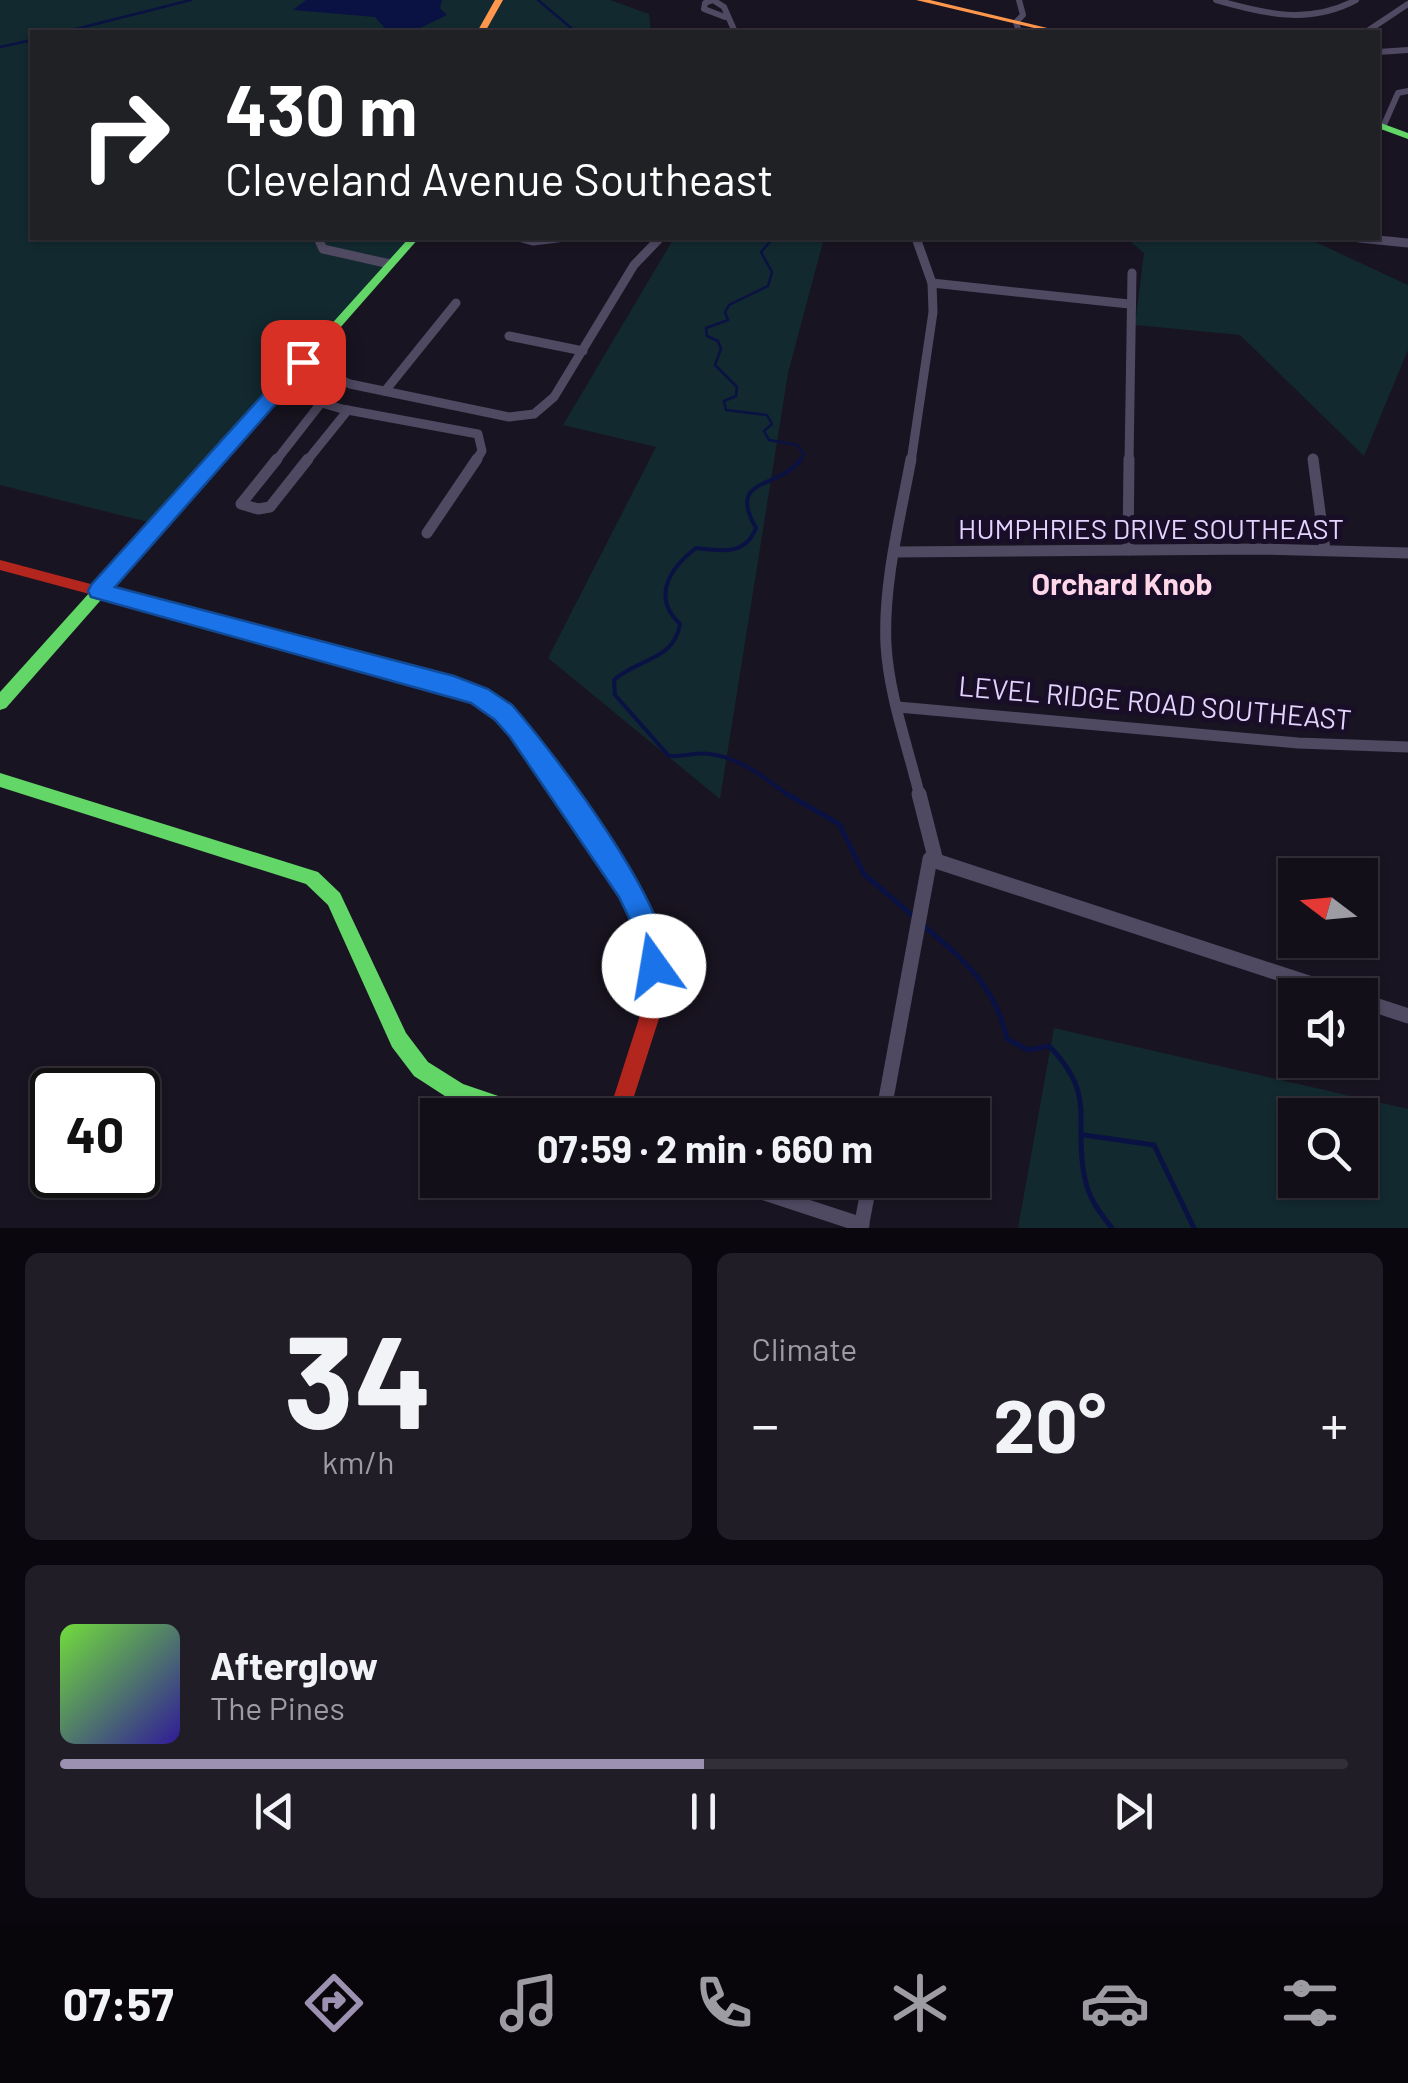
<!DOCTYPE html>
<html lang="en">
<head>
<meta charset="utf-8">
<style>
  :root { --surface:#130f19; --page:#201d26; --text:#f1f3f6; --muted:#9d9ca2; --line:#322f38; --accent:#9c91b1 }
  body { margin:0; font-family:Barlow,sans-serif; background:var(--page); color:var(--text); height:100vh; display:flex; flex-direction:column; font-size:38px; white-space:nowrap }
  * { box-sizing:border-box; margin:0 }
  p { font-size:32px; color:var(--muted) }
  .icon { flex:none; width:55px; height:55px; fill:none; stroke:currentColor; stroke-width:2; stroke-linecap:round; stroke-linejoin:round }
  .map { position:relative; height:1228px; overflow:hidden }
  .sheet { display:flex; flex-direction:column; gap:25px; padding:25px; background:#0a080e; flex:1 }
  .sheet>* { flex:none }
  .guide { position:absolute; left:30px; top:30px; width:1350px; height:210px; border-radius:0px; box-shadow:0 2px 8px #0004,0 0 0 2px var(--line); background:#202124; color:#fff; overflow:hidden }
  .needle { width:65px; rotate:286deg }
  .fabs { position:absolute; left:1278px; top:858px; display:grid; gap:20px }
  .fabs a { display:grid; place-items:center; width:100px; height:100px; border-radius:0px; background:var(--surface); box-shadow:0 2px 8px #0004,0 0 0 2px var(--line); font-size:50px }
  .speed { position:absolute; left:30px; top:1068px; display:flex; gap:20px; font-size:50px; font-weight:700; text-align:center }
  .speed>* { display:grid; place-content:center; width:130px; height:130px; border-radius:50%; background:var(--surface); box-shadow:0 2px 8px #0004,0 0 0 2px var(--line); line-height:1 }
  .speed .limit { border:5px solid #111; border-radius:15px; background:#fff; color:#111 }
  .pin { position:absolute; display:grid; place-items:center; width:85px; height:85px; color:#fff; margin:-42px; border-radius:20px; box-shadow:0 5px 15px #0006 }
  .me { position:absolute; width:110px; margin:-55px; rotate:347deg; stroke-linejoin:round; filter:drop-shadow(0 0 8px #0008) }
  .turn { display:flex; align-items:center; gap:35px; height:210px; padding:0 30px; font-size:45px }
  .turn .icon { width:130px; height:130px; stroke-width:2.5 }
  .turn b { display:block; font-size:70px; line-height:85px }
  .big { font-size:75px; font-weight:700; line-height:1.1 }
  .sheet .card { flex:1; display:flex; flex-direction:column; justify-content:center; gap:15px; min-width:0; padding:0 35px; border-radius:15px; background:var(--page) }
  .sheet .dial { align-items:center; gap:0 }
  .dial b { font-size:130px; line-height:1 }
  .song { display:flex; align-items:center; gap:30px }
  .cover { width:120px; height:120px; border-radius:15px; background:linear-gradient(135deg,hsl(100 70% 55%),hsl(250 70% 35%)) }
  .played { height:10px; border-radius:5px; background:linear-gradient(90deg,var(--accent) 50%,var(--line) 50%) }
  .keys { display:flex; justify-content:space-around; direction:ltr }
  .heat { display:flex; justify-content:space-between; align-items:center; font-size:55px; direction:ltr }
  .sheet .tiles { flex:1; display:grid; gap:25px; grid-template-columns:1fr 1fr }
  .card:last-child { grid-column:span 2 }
  .trip { position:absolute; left:420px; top:1098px; width:570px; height:100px; border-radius:0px; background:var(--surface); box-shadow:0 2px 8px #0004,0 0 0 2px var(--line); font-weight:700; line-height:100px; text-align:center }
  .dock { display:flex; height:160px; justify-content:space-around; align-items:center; background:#08060a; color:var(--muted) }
  .dock .icon { width:70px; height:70px }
  .dock .active { color:var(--accent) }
  .dock b { font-size:45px; color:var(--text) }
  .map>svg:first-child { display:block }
  .green { fill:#12292f; fill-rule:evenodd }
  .water { fill:#0a1243 }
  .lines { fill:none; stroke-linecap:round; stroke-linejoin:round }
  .stream-far2 { stroke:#0a1243; stroke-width:2.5 }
  .stream-far1 { stroke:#0a1243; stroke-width:4 }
  .stream { stroke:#0a1243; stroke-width:5 }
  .street-far3 { stroke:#4f4962; stroke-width:6 }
  .street-far2 { stroke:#4f4962; stroke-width:9 }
  .street-far1 { stroke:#4f4962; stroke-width:11 }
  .street { stroke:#4f4962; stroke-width:15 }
  .fast { fill:#63d668; fill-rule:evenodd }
  .slow { fill:#ff974d; fill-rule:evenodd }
  .jam { fill:#b3261e; fill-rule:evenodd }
  .route { fill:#1a73e8; stroke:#114b97; stroke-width:2.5 }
  .labels { text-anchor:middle; stroke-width:10; stroke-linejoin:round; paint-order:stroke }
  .street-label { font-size:28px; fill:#e2d4ff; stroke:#180e27 }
  .neighbourhood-label { font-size:30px; font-weight:bold; fill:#ffd6e8; stroke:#180e27 }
</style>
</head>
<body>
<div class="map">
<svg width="1408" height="1228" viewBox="0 0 1408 1228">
  <rect width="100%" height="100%" fill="#191421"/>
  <g class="green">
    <path d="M 0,0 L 610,0 L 649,14 L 651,32 L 32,32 L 32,238 L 417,238 L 290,381 L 152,523 L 0,485 Z"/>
    <path d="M 674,238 L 824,238 L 788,373 L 720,799 L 548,658 L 656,447 L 563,425 Z"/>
    <path d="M 1126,238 L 1307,238 L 1408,285 L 1408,350 L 1364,456 L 1240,335 L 1135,325 L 1144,253 Z"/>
    <path d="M 1054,1028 L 1408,1109 L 1408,1228 L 1018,1228 ZM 1360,1115 L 1360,1180 L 1295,1180 L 1295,1115 Z"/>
  </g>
  <path class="water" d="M 306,0 L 442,0 L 440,8 L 447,15 L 412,32 L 379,32 L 384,27 L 375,17 L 293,10 Z"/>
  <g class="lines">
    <g class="stream-far2">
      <path d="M 538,0 L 576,32"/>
      <path d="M 64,32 L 191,0"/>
      <path d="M 0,47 L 32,40"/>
      <path d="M 773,238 L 761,252 L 772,272 L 768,286 L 729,305 L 725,312 L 728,320 L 706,328 L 707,336 L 718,341 L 721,349 L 715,365 L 737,387 L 736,396 L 724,401 L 726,410 L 767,415 L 772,424 L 764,431 L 769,440 L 797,445 L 804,454 L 800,462"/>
    </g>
    <path class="stream-far1" d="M 791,797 C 765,779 742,758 710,754 C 697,752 683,757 669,756 L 615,695 L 614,680 C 638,658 674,661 680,624 C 651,597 670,568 696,548 C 721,551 745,556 756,528 C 726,476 779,490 801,459"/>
    <g class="stream">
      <path d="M 787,794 L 839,824 L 864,874 L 913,916"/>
      <path d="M 924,926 C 963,959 996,987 1007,1039 L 1028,1050 L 1049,1046 C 1099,1097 1072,1121 1085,1179 C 1089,1199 1100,1213 1112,1228"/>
      <path d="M 1084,1135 L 1154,1145 L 1194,1228"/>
    </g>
    <g class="street-far3">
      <path d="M 713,0 L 724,7 L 735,32"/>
      <path d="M 713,0 L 705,3 L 704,9 L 725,17"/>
      <path d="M 1019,0 L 1023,15 L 1016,22 L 1019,32"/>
      <path d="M 1216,0 C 1265,14 1309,25 1356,0"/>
      <path d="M 1366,32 L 1408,4"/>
      <path d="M 1378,52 L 1408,50"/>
      <path d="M 1383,127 L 1398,93 L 1408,91"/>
    </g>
    <g class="street-far2">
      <path d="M 318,238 L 323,249 L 390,264"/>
      <path d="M 522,238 L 533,241 L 558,238"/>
      <path d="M 1359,238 L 1408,243"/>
      <path d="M 932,283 L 1129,304"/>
      <path d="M 509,336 L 583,351"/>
      <path d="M 303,362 L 350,384 L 509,417 L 534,414 L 554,397 L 634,265 L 660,238"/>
      <path d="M 278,390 L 342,409 L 478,434 L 482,451 L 475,462"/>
      <path d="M 385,391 L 456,303"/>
      <path d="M 275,462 L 321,403"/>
      <path d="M 306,462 L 348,410"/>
      <path d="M 911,462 L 933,312 L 932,283 L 916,238"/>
      <path d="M 1129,462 L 1132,273"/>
    </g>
    <g class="street-far1">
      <path d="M 277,459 L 241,504 L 258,509 L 270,507 L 308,459"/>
      <path d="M 911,459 C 900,519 883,584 886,645 C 889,696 908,747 920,797"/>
      <path d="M 1313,459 L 1325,550"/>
      <path d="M 427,533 L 477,459"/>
      <path d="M 1128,550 L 1129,459"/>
      <path d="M 894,552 L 1260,549 L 1408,553"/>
      <path d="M 898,707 L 1298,743 L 1408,747"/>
    </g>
    <g class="street">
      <path d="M 919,794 L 936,861"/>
      <path d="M 936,861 L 1345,995"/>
      <path d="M 1360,1000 L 1408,1016"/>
      <path d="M 883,1115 L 930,859 L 936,861"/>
      <path d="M 725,1180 L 862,1225"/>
      <path d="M 861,1228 L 870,1180"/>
    </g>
    <g class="fast">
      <path d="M 1378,122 L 1408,133 L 1408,139 L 1378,128 Z"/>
      <path d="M 409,238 L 419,238 L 6,708 L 0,710 L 0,692 Z"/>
      <path d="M 0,773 L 318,872 L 340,893 L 406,1033 L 428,1062 L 463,1084 L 533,1108 L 536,1115 L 494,1115 L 451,1100 L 414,1076 L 392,1047 L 328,905 L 306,884 L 0,787 Z"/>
    </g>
    <g class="slow">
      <path d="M 495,0 L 503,0 L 485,32 L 477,32 Z"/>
      <path d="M 916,0 L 930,0 L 1064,32 L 1051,32 Z"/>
    </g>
    <path class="jam" d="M 0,560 L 454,680 C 481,690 504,705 525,725 L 634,882 L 656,924 L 664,966 L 663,1006 L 628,1115 L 608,1115 L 643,1006 L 644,966 L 638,925 L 622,894 L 513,735 C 495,716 474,702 450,691 L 0,570 Z"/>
  </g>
  <path class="route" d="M 303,357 L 312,362 L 309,366 L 115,587 L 454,676 L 488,689 L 512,705 C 549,747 687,924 664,976 L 654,980 L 644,976 L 633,926 L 619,897 L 510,737 L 495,720 L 471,703 L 91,597 L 88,591 L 91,585 L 296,358 Z"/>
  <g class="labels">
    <g class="street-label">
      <text x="1151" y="539">HUMPHRIES DRIVE SOUTHEAST</text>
      <text transform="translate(1155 703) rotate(5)" y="10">LEVEL RIDGE ROAD SOUTHEAST</text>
    </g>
    <g class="neighbourhood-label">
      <text x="1122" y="595">Orchard Knob</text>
    </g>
  </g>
</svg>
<div class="fabs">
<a><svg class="needle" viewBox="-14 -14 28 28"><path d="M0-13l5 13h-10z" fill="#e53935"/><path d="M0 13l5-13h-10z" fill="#9d9ca2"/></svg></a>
<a><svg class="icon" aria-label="sound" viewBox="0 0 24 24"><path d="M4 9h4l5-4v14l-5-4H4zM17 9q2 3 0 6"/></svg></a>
<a><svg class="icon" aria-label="search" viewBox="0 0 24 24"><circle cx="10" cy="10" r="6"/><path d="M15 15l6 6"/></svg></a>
</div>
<div class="speed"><div class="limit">40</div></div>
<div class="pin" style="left:303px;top:362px;background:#d93025"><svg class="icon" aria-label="arrive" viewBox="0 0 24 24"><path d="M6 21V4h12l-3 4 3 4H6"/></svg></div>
<svg class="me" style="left:654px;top:966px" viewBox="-20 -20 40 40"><circle r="19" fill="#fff"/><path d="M0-13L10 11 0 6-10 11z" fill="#1a73e8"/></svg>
<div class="trip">07:59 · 2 min · 660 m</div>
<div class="guide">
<div class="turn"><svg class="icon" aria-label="right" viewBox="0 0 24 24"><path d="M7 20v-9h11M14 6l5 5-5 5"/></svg><div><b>430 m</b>Cleveland Avenue Southeast</div></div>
</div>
</div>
<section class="sheet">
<div class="tiles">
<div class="card dial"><b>34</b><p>km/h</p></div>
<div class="card"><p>Climate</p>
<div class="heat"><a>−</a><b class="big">20°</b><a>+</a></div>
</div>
<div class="card">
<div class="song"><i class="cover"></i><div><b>Afterglow</b><p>The Pines</p></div></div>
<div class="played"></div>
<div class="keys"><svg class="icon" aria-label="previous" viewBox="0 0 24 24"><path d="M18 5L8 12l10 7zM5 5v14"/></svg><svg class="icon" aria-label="pause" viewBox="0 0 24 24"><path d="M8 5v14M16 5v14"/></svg><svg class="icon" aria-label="next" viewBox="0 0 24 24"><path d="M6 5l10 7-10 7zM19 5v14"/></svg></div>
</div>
</div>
</section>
<nav class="dock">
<b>07:57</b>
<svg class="icon active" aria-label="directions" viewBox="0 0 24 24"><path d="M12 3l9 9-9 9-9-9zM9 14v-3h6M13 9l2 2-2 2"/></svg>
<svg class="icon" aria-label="music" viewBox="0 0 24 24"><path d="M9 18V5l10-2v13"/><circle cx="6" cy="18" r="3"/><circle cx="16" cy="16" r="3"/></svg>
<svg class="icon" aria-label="phone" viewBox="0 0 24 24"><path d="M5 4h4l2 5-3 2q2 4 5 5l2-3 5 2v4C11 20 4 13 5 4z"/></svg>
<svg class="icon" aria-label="climate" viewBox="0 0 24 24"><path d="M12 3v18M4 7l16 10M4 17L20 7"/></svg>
<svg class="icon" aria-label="car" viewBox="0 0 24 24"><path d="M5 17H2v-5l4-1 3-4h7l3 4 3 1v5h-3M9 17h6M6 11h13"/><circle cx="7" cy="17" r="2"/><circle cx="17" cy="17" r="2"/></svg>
<svg class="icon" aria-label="filters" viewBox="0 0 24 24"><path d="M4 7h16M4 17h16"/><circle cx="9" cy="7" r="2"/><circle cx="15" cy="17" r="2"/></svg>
</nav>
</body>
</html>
